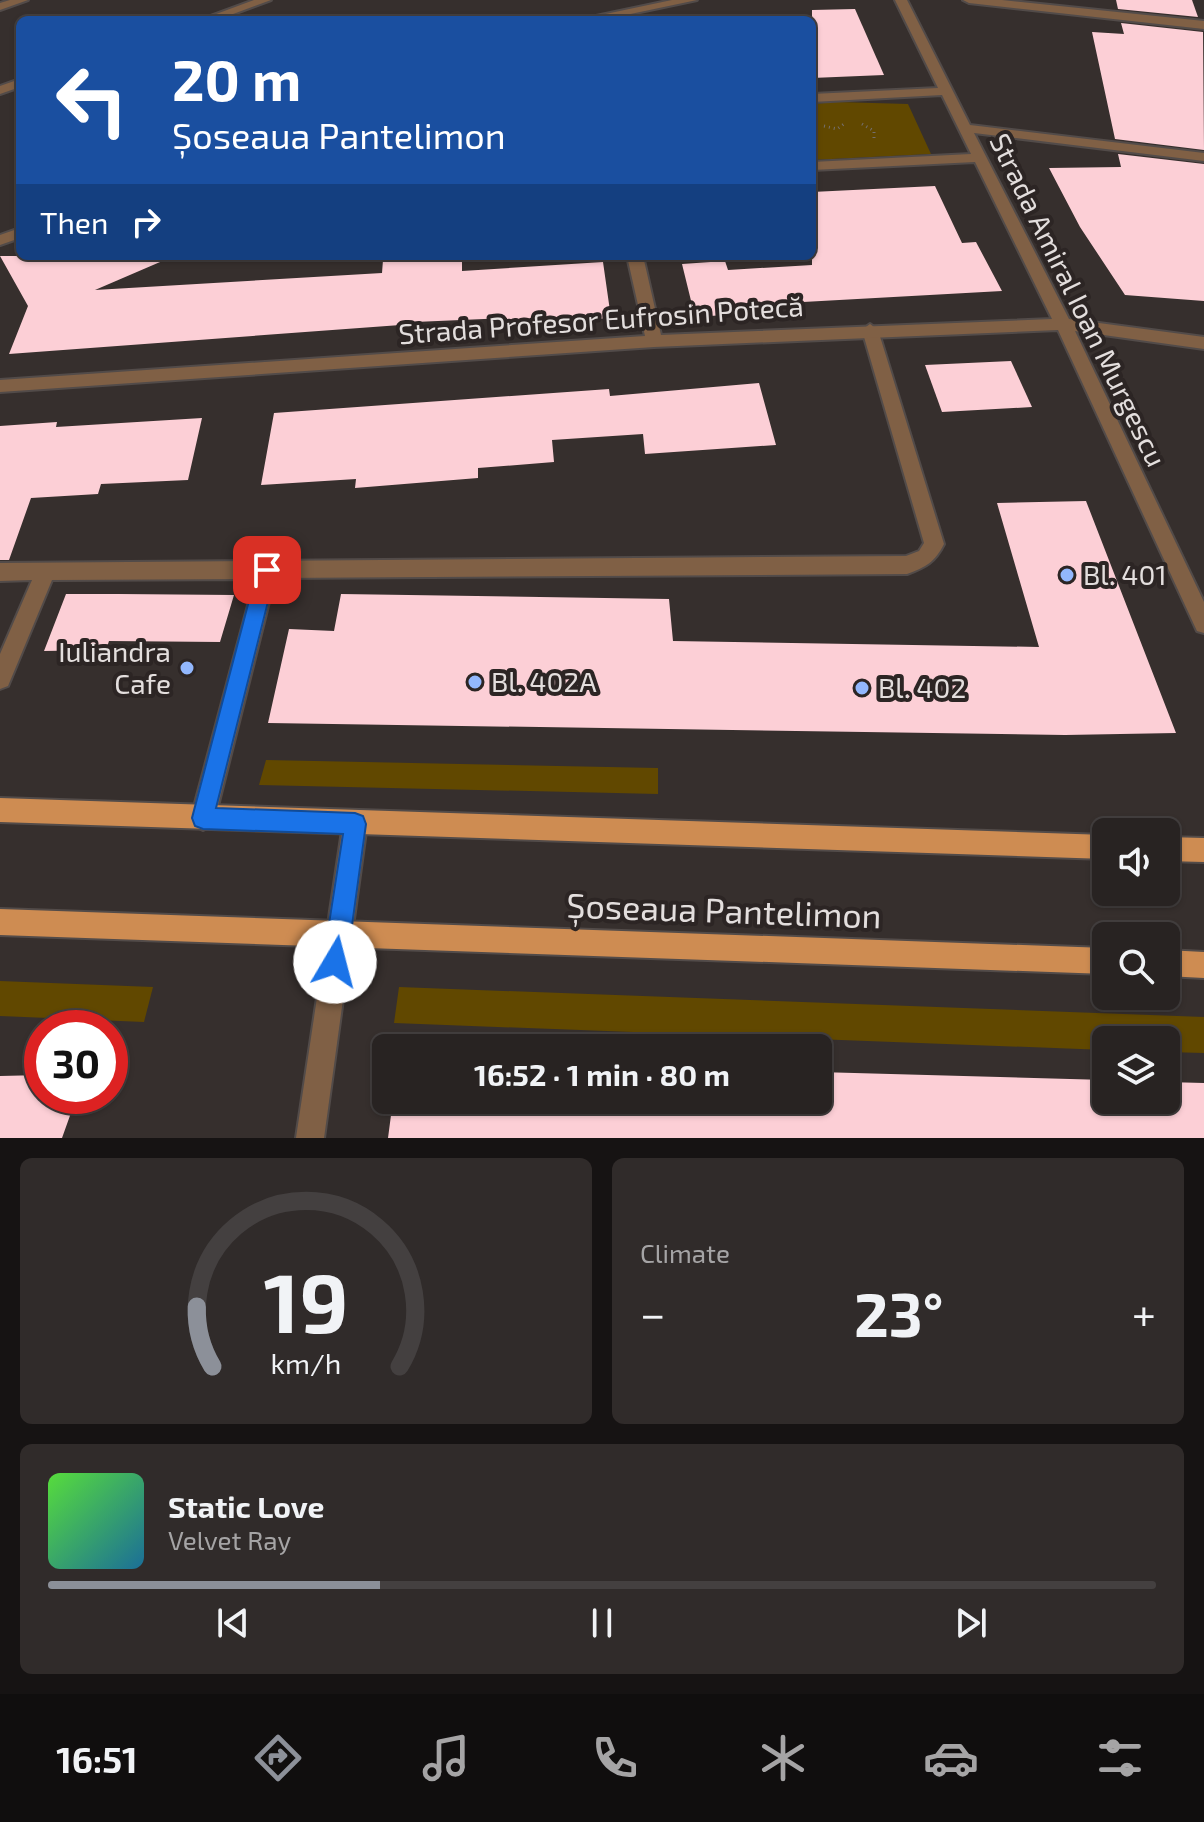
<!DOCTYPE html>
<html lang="en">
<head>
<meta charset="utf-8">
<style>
  :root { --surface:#282322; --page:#302b2a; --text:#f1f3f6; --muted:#a5a4a5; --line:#444040; --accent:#8c9099 }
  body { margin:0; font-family:"Exo 2",sans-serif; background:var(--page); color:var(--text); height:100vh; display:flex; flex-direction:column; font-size:30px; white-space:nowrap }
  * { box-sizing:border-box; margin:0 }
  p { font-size:26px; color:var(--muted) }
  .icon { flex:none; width:44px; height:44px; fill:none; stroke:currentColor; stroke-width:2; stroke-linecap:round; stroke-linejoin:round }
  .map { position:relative; height:1138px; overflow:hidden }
  .panel { display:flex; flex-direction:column; gap:20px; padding:20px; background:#161313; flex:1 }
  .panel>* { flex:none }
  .banner { position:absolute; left:16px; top:16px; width:800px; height:244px; border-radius:12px; box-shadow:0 2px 6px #0004,0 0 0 2px var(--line); background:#1a4fa0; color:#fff; overflow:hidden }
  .tools { position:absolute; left:1092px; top:818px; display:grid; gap:16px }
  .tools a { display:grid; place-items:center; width:88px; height:88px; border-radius:12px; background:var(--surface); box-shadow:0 2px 6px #0004,0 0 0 2px var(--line); font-size:40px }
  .speed { position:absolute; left:24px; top:1010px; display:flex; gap:16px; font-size:40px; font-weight:700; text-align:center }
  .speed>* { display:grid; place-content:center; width:104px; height:104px; border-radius:50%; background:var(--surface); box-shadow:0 2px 6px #0004,0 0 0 2px var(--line); line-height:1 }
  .speed .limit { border:12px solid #d22; background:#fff; color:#111 }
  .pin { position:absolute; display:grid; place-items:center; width:68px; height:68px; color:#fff; margin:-34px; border-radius:16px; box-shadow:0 4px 12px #0006 }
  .me { position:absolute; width:88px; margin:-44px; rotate:8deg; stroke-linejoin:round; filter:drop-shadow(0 0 6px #0008) }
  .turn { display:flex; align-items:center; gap:28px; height:168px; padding:0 24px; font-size:36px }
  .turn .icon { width:104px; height:104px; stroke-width:2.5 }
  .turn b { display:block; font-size:56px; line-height:68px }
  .then { display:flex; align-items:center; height:76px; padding:0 24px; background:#0003; gap:16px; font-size:30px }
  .big { font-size:60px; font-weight:700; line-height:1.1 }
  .panel .widget { flex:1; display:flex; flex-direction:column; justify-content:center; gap:12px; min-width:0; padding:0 28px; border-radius:12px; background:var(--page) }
  .panel .dial { align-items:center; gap:0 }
  .dial svg { height:208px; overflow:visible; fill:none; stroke:var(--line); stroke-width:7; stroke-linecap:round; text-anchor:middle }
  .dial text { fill:var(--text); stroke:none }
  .song { display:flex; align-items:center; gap:24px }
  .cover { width:96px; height:96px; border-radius:12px; background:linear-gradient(135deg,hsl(110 70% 55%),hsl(200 70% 35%)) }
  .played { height:8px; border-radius:4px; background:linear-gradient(90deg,var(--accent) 30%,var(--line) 30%) }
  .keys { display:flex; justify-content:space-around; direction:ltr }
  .heat { display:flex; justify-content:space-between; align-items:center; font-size:44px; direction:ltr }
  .panel .tiles { flex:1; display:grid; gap:20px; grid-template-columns:1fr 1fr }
  .widget:last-child { grid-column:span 2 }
  .trip { position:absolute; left:372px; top:1034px; width:460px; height:80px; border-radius:12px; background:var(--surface); box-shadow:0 2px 6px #0004,0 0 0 2px var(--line); font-weight:700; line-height:80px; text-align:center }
  .tab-bar { display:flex; height:128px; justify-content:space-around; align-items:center; background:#100e0e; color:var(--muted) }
  .tab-bar .icon { width:56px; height:56px }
  .tab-bar .active { color:var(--accent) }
  .tab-bar b { font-size:36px; color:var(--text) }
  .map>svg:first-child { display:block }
  .green { fill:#614800 }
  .building { fill:#fccfd6 }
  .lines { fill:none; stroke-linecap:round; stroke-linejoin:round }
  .lane-casing { stroke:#524b49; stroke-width:4 }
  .street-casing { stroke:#524b49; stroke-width:4 }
  .primary-casing { stroke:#524b49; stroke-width:4 }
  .path { stroke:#756f6e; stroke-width:3; stroke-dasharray:1 4; stroke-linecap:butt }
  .lane { fill:#806045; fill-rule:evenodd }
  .street { fill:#806045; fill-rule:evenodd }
  .primary { fill:#ce8c52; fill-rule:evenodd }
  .route { fill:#1a73e8; stroke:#114b97; stroke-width:2 }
  .poi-dot { fill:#92b7fd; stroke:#2c2524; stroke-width:3 }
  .labels { text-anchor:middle; stroke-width:8; stroke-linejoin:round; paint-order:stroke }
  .street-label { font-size:28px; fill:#e3dedd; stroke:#2c2524 }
  .poi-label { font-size:28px; fill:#e3dedd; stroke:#2c2524; text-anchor:start }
  .near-street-label { font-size:34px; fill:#e3dedd; stroke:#2c2524 }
</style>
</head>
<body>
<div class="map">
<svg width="1204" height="1138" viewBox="0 0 1204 1138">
  <rect width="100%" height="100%" fill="#362f2d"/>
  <g class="green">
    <path d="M 838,102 L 908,104 L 931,154 L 812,160 L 812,104 Z"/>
    <path d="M 266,760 L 658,768 L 658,794 L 259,785 Z"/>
    <path d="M 0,981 L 153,987 L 144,1022 L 0,1016 Z"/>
    <path d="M 399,987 L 1204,1017 L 1204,1053 L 1166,1052 L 1166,1040 L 1106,1040 L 1106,1050 L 394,1023 Z"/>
  </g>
  <g class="building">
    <path d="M 1116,0 L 1192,0 L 1198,17 L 1118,9 Z"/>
    <path d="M 855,9 L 884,75 L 812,78 L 812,10 Z"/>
    <path d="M 1121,23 L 1203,32 L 1204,150 L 1115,139 L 1092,32 L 1124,34 Z"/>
    <path d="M 1118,154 L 1204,164 L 1204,301 L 1125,295 L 1080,227 L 1049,168 L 1121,167 Z"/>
    <path d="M 935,186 L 962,243 L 976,242 L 1002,291 L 785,303 L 786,307 L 738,309 L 740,314 L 695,317 L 682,264 L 725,261 L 728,270 L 812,265 L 812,192 Z"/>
    <path d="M 0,256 L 174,256 L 95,290 L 382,273 L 383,260 L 462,256 L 462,271 L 603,262 L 611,318 L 507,326 L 507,318 L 415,322 L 414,324 L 9,354 L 28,306 Z"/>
    <path d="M 1011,361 L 1032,407 L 942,412 L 925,365 Z"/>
    <path d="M 759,383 L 776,445 L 645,454 L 643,434 L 552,440 L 554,462 L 478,468 L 478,478 L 355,488 L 356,479 L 261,485 L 274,413 L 609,389 L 610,396 Z"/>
    <path d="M 202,418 L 188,480 L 101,484 L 98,494 L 31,498 L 9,560 L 0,560 L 0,426 L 57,422 L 56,427 Z"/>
    <path d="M 1086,501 L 1176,733 L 1065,735 L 268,723 L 289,629 L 334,631 L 341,594 L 669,599 L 673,641 L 1039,647 L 997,503 Z"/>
    <path d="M 66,594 L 119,594 L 234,595 L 220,642 L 109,641 L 106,650 L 44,651 Z"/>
    <path d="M 818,1072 L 1106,1080 L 1106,1100 L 1166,1100 L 1166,1082 L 1204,1083 L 1204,1138 L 388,1138 L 393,1100 L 818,1100 Z"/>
    <path d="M 42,1075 L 42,1096 L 77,1096 L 62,1138 L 0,1138 L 0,1076 Z"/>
  </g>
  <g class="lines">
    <defs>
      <g id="lane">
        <path d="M 254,0 L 271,0 L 217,20 L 200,20 Z"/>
        <path d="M 20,79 L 20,87 L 0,94 L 0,86 Z"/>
        <path d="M 870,324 L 878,330 L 944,544 C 935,562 926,567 907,574 L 275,578 L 215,818 L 211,826 L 203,830 L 195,826 L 191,818 L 255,579 L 52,580 L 8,686 L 0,689 L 0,654 L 32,580 L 0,581 L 0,563 L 906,556 L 919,551 L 924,543 L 862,330 Z"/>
      </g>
      <g id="street">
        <path d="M 10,0 L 28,0 L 0,10 L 0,3 Z"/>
        <path d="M 672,0 L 697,0 L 602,20 L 577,20 Z"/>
        <path d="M 895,0 L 907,0 L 970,125 L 1204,153 L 1204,161 L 974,133 L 1069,319 L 1204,337 L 1204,349 L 1075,331 L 1204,602 L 1204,633 L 1197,631 L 1058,330 L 654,347 L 0,392 L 0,380 L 645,336 L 627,256 L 643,256 L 661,335 L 1052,319 L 975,162 L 812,170 L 812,162 L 971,154 L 942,95 L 812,102 L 812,94 L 938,88 Z"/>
        <path d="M 963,0 L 1002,0 L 1204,21 L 1204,29 L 969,3 Z"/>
        <path d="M 20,228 L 20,238 L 0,245 L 0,235 Z"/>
        <path d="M 355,812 L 363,816 L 367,824 L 324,1138 L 296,1138 L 343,824 L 347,816 Z"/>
      </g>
      <g id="primary">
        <path d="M 0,798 L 1106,835 L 1106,859 L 0,822 Z"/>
        <path d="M 1166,837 L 1204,838 L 1204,862 L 1166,861 Z"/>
        <path d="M 0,909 L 1106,948 L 1106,974 L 0,935 Z"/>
        <path d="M 1166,950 L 1204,952 L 1204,978 L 1166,976 Z"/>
      </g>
    </defs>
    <use href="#lane" class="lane-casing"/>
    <use href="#street" class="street-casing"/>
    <use href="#primary" class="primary-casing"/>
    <g class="path">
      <path d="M 862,124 L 874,131 L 874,138"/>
      <path d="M 824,126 L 837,129 L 844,124"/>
    </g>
    <use href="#lane" class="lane"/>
    <use href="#street" class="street"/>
    <use href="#primary" class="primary"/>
  </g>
  <path class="route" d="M 267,563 L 273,565 L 276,570 L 216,808 L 355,813 L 363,816 L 366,824 L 347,962 L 343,970 L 335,973 L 326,970 L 323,962 L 343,834 L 203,829 L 195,826 L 192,818 L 257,570 L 260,565 Z"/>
  <g class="poi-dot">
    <circle cx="1067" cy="575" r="8"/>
    <circle cx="187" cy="668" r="8"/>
    <circle cx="475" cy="682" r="8"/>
    <circle cx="862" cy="688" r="8"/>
  </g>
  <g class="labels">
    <g class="street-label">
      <text transform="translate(1078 300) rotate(64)" y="10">Strada Amiral Ioan Murgescu</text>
      <text transform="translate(601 320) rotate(-4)" y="10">Strada Profesor Eufrosin Potecă</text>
    </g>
    <g class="poi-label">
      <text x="1083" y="585">Bl. 401</text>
      <text x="171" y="662" text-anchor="end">Iuliandra<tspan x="171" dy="32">Cafe</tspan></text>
      <text x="491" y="692">Bl. 402A</text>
      <text x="878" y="698">Bl. 402</text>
    </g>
    <g class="near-street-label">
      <text transform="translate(724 911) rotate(2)" y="12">Șoseaua Pantelimon</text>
    </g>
  </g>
</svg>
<div class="tools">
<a><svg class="icon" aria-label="sound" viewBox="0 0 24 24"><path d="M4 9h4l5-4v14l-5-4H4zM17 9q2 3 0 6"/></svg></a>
<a><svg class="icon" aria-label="search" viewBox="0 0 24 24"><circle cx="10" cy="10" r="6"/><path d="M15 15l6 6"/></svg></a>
<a><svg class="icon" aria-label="layers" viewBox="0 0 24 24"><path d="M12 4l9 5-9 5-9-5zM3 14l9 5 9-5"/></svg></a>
</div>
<div class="speed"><div class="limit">30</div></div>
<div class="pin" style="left:267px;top:570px;background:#d93025"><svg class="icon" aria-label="arrive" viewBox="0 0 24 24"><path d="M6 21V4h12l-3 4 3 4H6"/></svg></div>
<svg class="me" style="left:335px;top:962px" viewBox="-20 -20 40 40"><circle r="19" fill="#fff"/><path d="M0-13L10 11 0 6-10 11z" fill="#1a73e8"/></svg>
<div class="trip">16:52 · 1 min · 80 m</div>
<div class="banner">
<div class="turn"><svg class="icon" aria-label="left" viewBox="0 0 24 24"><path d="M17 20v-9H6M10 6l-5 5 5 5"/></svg><div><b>20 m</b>Șoseaua Pantelimon</div></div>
<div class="then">Then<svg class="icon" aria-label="right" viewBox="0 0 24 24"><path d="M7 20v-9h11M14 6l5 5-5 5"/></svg></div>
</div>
</div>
<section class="panel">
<div class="tiles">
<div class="widget dial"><svg viewBox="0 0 100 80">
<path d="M14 69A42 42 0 1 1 86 69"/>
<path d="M14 69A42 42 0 0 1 8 46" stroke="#8c9099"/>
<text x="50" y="56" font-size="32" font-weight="700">19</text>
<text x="50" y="72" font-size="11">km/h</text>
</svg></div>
<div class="widget"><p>Climate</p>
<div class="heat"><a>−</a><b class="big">23°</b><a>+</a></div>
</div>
<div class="widget">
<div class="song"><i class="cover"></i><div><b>Static Love</b><p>Velvet Ray</p></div></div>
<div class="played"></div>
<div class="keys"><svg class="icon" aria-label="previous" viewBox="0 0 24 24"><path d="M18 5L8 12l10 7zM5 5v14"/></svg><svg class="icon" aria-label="pause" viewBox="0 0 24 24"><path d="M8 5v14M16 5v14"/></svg><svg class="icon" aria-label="next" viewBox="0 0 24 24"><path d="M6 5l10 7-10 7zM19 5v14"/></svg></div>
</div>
</div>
</section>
<nav class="tab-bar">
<b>16:51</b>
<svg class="icon active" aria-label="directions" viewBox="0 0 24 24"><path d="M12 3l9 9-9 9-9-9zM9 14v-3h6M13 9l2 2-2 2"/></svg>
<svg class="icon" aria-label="music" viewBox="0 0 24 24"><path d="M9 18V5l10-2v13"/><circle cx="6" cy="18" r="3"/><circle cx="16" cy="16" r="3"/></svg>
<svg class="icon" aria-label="phone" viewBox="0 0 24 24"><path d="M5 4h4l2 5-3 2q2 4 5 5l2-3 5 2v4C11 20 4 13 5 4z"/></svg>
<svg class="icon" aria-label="climate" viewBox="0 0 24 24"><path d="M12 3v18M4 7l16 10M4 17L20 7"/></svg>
<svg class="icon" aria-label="car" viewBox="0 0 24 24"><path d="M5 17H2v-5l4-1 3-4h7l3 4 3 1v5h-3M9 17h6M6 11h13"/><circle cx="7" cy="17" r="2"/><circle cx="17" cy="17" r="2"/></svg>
<svg class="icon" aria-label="filters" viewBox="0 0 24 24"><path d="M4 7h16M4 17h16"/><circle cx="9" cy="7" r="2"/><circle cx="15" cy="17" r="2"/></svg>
</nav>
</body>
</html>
